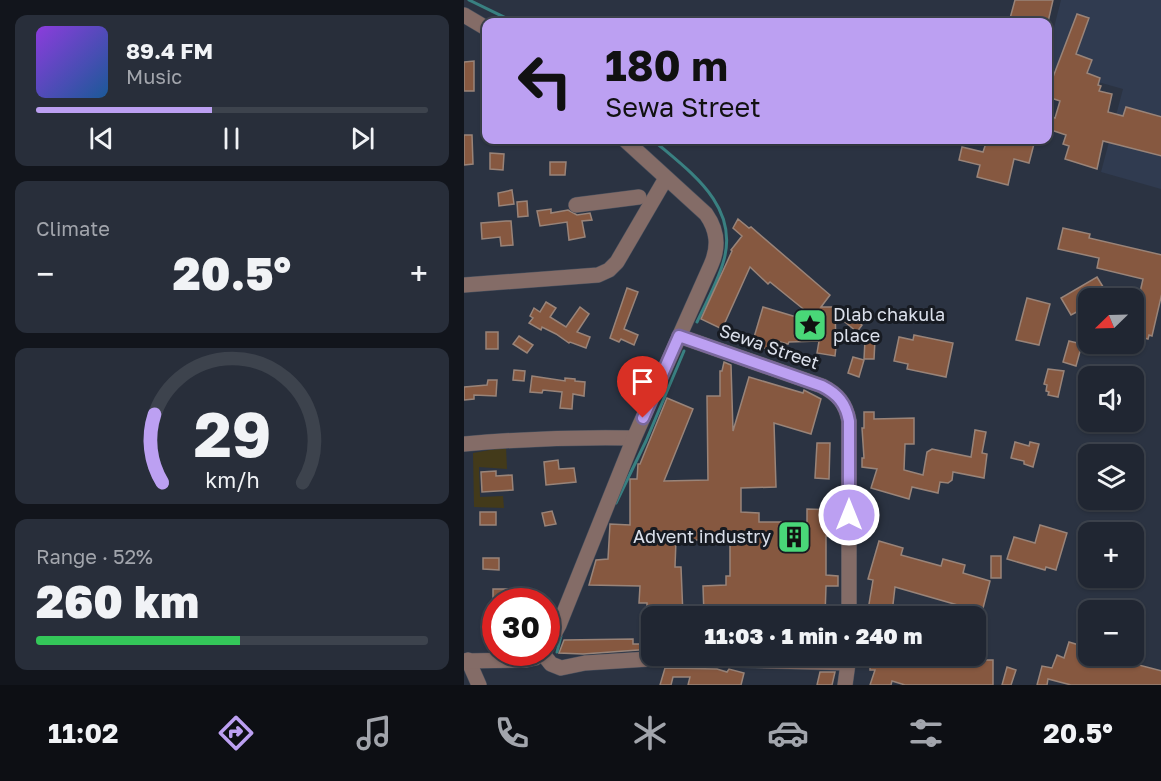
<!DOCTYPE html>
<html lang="en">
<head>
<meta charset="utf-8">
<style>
  :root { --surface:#202632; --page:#282e3a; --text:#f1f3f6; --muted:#a2a5ac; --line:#3d434d; --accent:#bca0f2 }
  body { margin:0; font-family:"Golos Text",sans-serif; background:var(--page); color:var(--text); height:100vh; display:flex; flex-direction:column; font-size:22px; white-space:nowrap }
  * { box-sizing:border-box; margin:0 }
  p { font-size:20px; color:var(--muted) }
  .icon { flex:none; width:33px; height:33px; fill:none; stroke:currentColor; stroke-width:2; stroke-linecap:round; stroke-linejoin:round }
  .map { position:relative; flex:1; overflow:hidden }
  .drawer { display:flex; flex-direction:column; gap:15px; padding:15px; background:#12151c; width:464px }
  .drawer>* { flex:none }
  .hud { position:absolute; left:18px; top:18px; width:570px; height:126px; border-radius:12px; box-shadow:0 2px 4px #0004,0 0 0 2px var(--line); background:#bca0f2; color:#111; overflow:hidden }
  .needle { width:39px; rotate:247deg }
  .controls { position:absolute; left:614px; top:288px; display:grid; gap:12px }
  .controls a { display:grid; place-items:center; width:66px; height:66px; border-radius:12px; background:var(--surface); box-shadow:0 2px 4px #0004,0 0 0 2px var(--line); font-size:30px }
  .speed { position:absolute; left:18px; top:588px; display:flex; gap:12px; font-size:30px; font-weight:700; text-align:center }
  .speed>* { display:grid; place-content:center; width:78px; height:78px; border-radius:50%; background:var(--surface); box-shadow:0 2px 4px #0004,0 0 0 2px var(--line); line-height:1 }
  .speed .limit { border:9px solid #d22; background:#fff; color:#111 }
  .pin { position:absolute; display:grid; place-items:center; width:51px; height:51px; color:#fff; margin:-62px -26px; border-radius:50% 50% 50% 0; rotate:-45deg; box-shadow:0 0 6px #0007 }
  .pin .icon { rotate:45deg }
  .me { position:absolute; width:66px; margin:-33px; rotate:0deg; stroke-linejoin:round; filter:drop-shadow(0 0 4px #0008) }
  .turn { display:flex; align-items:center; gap:21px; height:126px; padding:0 24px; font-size:27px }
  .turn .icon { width:78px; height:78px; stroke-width:2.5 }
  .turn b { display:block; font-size:42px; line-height:51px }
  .big { font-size:45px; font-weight:800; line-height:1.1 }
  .drawer .tile { flex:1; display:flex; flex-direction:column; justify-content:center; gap:9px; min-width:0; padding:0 21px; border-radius:12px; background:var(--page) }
  .drawer .dial { align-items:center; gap:0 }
  .dial svg { height:156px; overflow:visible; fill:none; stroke:var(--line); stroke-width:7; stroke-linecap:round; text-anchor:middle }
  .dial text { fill:var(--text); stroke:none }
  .song { display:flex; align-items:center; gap:18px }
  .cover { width:72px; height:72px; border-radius:9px; background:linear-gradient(135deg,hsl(270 70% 55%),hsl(210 70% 35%)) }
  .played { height:6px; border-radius:3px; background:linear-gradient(90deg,var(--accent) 45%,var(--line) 45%) }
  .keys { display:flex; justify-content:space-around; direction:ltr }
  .heat { display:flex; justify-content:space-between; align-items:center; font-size:33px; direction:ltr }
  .charge { height:9px; border-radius:4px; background:linear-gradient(90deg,#34c759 52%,var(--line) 0) }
  .trip { position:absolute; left:177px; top:606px; width:345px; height:60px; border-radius:12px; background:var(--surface); box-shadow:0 2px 4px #0004,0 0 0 2px var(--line); font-weight:800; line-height:60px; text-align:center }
  .dock { display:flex; height:96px; justify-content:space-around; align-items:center; background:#0d0f14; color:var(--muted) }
  .dock .icon { width:42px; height:42px }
  .dock .active { color:var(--accent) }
  .dock b { font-size:27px; color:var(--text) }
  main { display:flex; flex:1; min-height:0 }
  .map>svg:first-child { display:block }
  .built { fill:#303b50 }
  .sand { fill:#433a1a }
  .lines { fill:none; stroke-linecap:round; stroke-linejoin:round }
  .stream { stroke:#398081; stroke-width:3 }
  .building { fill:#865840; stroke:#998479; stroke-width:1.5 }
  .minor-casing { stroke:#474f5d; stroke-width:16 }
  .minor { stroke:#846c67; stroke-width:15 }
  .route-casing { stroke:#7a689d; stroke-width:15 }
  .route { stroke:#bca0f2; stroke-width:10 }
  .labels { text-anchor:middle; stroke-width:6; stroke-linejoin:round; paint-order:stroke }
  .poi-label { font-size:18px; fill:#dbe0eb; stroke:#171b22; text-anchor:start }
  .street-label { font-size:18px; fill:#dbe0eb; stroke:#171b22 }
</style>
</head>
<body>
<main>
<section class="drawer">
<div class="tile">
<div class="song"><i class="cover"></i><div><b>89.4 FM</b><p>Music</p></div></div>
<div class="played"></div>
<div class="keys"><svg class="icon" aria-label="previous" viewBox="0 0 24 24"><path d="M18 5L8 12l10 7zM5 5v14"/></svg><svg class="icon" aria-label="pause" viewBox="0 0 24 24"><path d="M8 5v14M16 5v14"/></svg><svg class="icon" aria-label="next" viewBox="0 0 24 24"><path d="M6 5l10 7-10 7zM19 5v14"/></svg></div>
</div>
<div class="tile"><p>Climate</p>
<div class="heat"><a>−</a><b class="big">20.5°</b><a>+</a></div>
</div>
<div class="tile dial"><svg viewBox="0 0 100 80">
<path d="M14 69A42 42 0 1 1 86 69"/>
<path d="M14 69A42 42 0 0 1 10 34" stroke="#bca0f2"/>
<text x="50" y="56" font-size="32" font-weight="700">29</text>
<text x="50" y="72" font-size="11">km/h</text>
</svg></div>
<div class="tile"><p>Range · 52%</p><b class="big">260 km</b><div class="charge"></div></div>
</section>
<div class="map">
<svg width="698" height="685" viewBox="0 0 698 685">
  <rect width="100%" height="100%" fill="#2b3342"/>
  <path class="built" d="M 597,0 L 697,0 L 697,189 L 637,172 L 659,89 L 584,68 L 584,51 Z"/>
  <path class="sand" d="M 42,447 L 43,469 L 15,467 L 16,497 L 39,496 L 40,508 L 10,507 L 9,453 Z"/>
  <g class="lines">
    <g class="stream">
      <path d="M 5,0 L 50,22"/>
      <path d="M 189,140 C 226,172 277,206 259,263 C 253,283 242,303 233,322"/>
      <path d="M 152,503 L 182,441 L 220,351"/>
      <path d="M 93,652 L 97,636"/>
    </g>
  </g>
  <g class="building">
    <path d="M 551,0 L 589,0 L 584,22 L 545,22 Z"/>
    <path d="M 613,14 L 625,18 L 612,54 L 628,60 L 623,73 L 636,78 L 634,85 L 637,86 L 635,91 L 648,94 L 644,112 L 659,116 L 662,107 L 698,117 L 698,156 L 639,141 L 633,169 L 601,159 L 605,146 L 599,144 L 602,135 L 584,129 L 584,116 L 591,118 L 596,101 L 584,97 L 586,85 Z"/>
    <path d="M 10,61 L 10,91 L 0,91 L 0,62 Z"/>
    <path d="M 0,135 L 8,135 L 9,164 L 0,165 Z"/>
    <path d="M 523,140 L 571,140 L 565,163 L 550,159 L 544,185 L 513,177 L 516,165 L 495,160 L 498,147 L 519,152 Z"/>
    <path d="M 26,153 L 40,154 L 39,170 L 26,169 Z"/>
    <path d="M 86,162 L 102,162 L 101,175 L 86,175 Z"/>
    <path d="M 48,190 L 50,204 L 35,206 L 34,193 Z"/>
    <path d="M 63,201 L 64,216 L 54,217 L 53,202 Z"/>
    <path d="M 87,209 L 87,213 L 104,210 L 113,215 L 126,213 L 128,220 L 118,221 L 121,237 L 105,240 L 103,222 L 76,226 L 73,211 Z"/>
    <path d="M 274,219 L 285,228 L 287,227 L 366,295 L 357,307 L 371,307 L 372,347 L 371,356 L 353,353 L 355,341 L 325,342 L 324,344 L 309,340 L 306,350 L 288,344 L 299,307 L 359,325 L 306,282 L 304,284 L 286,267 L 258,329 L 237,319 L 268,251 L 267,250 L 278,236 L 269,228 Z"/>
    <path d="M 42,221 L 47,221 L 49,245 L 37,246 L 36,237 L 18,239 L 17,223 Z"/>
    <path d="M 599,228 L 626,234 L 625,238 L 698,255 L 698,293 L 688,336 L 685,335 L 684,339 L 673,336 L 674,332 L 669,331 L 669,323 L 679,279 L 633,268 L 635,258 L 594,249 Z"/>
    <path d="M 633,277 L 644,295 L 637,298 L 624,298 L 624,306 L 607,315 L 597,298 Z"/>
    <path d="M 163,288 L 174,292 L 160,329 L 174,335 L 170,345 L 157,339 L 155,342 L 146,338 Z"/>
    <path d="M 563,298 L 586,304 L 575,345 L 552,340 Z"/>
    <path d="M 82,302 L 92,308 L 86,317 L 102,327 L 116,307 L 125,314 L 113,332 L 126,337 L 122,348 L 106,342 L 105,343 L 92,334 L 78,327 L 77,330 L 65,323 L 69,318 L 66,316 L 70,308 L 76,312 Z"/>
    <path d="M 382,311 L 398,325 L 393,332 L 376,318 Z"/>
    <rect x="22" y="332" width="12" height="17"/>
    <path d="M 450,335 L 489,343 L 482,377 L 443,369 L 444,364 L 430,361 L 435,337 L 449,340 Z"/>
    <path d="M 55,336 L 69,345 L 63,353 L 49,344 Z"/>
    <path d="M 401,340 L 411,340 L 410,359 L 400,359 Z"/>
    <path d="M 605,341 L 618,344 L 612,366 L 599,362 Z"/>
    <path d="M 389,357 L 400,360 L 395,377 L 384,373 Z"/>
    <path d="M 260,362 L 267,365 L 269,431 L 285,377 L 339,393 L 340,390 L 357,399 L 347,434 L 310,423 L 312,487 L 277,488 L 277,512 L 295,513 L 295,522 L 343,522 L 343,509 L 372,510 L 371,523 L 374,523 L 373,536 L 362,536 L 362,575 L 374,576 L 374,586 L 362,586 L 361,616 L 287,616 L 287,609 L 256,609 L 256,616 L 240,616 L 239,586 L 262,585 L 262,576 L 266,576 L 266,540 L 212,540 L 211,567 L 217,567 L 219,616 L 183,616 L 183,603 L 175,603 L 176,586 L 125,585 L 132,560 L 144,559 L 146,524 L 166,525 L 166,479 L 173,479 L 174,464 L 176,464 L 203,398 L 229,409 L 200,481 L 244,480 L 243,396 L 256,396 L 256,371 L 258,371 Z"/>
    <path d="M 584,369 L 600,371 L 594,397 L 584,395 L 585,392 L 582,391 L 583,385 L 580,384 Z"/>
    <path d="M 50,370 L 61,371 L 60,381 L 49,380 Z"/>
    <path d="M 68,376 L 101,381 L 101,378 L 111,379 L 111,381 L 121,382 L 120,396 L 109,394 L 108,409 L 96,408 L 98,392 L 79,390 L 78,393 L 66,392 Z"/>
    <path d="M 24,380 L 33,380 L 32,396 L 10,395 L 10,399 L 0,400 L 0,387 L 23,385 Z"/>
    <path d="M 400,412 L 410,412 L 410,419 L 450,418 L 450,444 L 441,444 L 440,470 L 459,475 L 463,452 L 468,449 L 507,457 L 511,430 L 522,432 L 518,453 L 523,454 L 520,478 L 489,472 L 488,480 L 484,483 L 476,482 L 474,493 L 448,487 L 445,499 L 407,488 L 413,469 L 398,467 L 398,458 L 400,458 L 398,428 L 400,428 Z"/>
    <path d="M 551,442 L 565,446 L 566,442 L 575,444 L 569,467 L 560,464 L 560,461 L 547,458 Z"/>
    <path d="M 353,443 L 366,443 L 365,479 L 351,478 Z"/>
    <path d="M 94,460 L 95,469 L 110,468 L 112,482 L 82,485 L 80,462 Z"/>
    <path d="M 32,471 L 32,476 L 48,475 L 49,490 L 18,492 L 17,472 Z"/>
    <path d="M 88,511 L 92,524 L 81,526 L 78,513 Z"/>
    <rect x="16" y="512" width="16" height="13"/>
    <path d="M 576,525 L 603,533 L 592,570 L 582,567 L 581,570 L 543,559 L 550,537 L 571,543 Z"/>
    <path d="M 415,541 L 439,548 L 437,555 L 477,566 L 479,559 L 501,565 L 499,573 L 526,581 L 518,612 L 431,587 L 428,613 L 404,610 L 409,580 L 404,579 Z"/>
    <rect x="527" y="556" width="10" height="22"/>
    <path d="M 19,558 L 35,558 L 35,570 L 19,569 Z"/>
    <rect x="29" y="589" width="29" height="13"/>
    <path d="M 169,639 L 169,644 L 188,644 L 188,649 L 119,654 L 95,653 L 100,640 Z"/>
    <path d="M 605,642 L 622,647 L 621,652 L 624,653 L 624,656 L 668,656 L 667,663 L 698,671 L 698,685 L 607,685 L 584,679 L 583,685 L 573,685 L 578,666 L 588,668 L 593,655 L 600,658 Z"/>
    <path d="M 406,656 L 511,656 L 510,660 L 529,660 L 529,685 L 441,685 L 428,681 L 427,685 L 406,685 L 411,670 L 406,670 Z"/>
    <path d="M 543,667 L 552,670 L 547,685 L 538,685 Z"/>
    <path d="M 201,668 L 253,669 L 263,672 L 265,669 L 280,673 L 277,685 L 224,685 L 226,677 L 209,677 L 207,685 L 196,685 Z"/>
    <path d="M 356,672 L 371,672 L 368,685 L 353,685 Z"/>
  </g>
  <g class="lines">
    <defs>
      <g id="minor">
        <path d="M 0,15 L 22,28"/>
        <path d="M 112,205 L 175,197"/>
        <path d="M 0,285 L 134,275 L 145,270 L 153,262 L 202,178"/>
        <path d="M 215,336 L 358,386 C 374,394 382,404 385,421 L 385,616"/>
        <path d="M 0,444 C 56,439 113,437 170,438"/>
        <path d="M 82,649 L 95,625 L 170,438 L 247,265 C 255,247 254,231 242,214 L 161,140"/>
        <path d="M 79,654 L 87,664 L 97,668 L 121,663 L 201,658 L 384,663"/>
        <path d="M 4,660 L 15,685"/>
        <path d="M 0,661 L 62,660 L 71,658 L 80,652"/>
        <path d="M 381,685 L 385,656"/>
      </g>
    </defs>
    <use href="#minor" class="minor-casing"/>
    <use href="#minor" class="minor"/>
  </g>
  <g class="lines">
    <defs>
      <path id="route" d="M 179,418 L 215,336 L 358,386 C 374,394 382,404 385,421 L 385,515"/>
    </defs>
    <use href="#route" class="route-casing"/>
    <use href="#route" class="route"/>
  </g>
  <defs>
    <symbol id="sight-square" viewBox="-11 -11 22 22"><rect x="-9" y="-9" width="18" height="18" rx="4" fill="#49d778" stroke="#171b22"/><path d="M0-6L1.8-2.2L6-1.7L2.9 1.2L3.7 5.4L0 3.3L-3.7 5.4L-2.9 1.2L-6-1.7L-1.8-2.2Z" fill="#111"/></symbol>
    <symbol id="building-square" viewBox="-11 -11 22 22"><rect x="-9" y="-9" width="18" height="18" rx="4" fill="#49d778" stroke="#171b22"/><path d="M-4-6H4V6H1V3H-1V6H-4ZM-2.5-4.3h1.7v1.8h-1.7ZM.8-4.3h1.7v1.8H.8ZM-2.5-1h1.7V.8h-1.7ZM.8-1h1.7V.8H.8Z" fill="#111"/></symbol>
  </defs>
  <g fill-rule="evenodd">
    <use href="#sight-square" x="327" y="306" width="38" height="38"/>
    <use href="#building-square" x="311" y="518" width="38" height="38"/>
  </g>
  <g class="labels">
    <g class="poi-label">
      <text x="369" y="321">Dlab chakula<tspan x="369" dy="21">place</tspan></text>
      <text x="307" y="543" text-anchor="end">Advent industry</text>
    </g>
    <g class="street-label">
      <text transform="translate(305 347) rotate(19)" y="6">Sewa Street</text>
    </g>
  </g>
</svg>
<div class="controls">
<a><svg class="needle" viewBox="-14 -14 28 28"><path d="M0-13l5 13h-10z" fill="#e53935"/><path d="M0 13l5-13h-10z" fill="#a2a5ac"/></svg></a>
<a><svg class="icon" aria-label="sound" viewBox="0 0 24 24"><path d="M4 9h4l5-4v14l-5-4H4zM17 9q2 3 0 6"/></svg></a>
<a><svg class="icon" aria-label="layers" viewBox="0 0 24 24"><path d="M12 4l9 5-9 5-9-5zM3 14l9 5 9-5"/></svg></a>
<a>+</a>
<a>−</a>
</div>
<div class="speed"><div class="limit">30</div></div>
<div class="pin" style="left:179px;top:418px;background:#d93025"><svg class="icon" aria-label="arrive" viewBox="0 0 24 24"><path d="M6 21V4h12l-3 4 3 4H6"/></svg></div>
<svg class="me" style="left:385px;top:515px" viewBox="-20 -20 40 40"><circle r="17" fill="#bca0f2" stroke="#fff" stroke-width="3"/><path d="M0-11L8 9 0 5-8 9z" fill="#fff"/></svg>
<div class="trip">11:03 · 1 min · 240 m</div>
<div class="hud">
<div class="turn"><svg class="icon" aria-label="left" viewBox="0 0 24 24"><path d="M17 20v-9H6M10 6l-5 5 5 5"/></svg><div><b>180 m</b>Sewa Street</div></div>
</div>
</div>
</main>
<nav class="dock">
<b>11:02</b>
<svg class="icon active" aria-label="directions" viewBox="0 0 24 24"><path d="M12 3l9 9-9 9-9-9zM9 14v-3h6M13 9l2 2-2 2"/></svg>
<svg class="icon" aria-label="music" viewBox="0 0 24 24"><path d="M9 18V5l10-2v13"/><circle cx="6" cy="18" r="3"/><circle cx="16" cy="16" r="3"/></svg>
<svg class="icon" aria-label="phone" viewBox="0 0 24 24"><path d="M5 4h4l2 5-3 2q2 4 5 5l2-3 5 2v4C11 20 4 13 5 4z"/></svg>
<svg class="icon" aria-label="climate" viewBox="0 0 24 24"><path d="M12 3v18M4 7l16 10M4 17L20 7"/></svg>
<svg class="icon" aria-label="car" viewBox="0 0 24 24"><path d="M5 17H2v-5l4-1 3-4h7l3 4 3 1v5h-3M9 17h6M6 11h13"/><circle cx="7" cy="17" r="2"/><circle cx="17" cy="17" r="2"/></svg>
<svg class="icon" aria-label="filters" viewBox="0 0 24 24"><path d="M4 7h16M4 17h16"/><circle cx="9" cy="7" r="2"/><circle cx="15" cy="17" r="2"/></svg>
<b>20.5°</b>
</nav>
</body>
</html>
